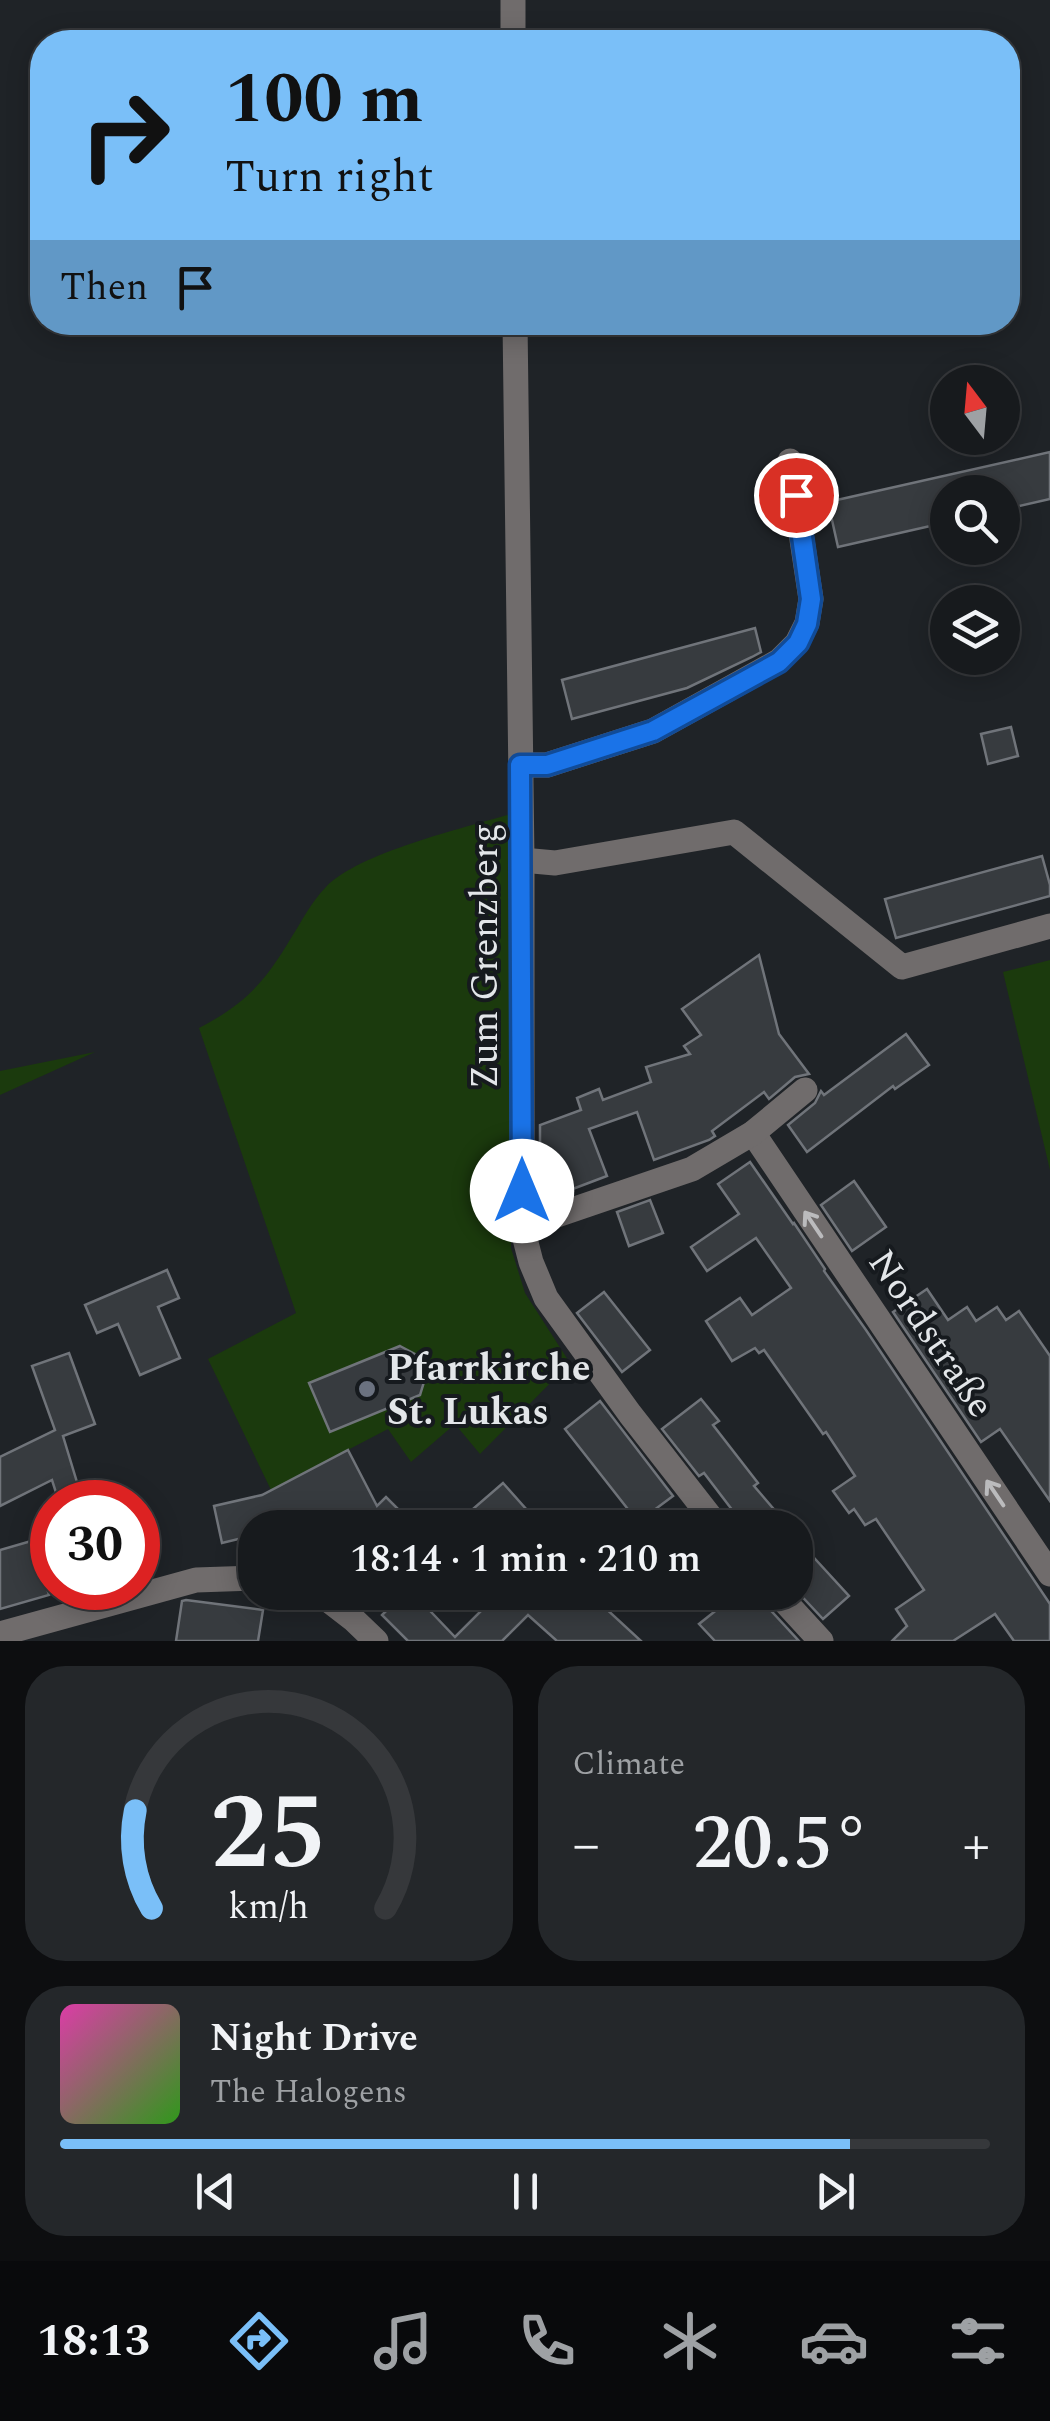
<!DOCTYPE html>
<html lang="en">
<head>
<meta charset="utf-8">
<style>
  :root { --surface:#171a1d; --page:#24272a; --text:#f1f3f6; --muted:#9ea1a4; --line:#36383b; --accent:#7abff8 }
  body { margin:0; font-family:Spectral,serif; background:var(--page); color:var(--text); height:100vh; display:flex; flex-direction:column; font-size:38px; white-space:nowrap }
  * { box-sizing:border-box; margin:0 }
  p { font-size:32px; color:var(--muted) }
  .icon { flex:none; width:55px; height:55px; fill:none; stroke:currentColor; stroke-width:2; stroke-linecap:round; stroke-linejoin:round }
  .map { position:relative; height:1641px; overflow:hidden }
  .panel { display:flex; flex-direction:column; gap:25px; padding:25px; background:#0d0e10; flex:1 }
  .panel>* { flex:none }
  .guide { position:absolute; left:30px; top:30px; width:990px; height:305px; border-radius:40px; box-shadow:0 5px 25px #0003,0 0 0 2px var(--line); background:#7abff8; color:#111; overflow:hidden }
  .needle { width:65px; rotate:344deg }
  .controls { position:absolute; left:930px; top:365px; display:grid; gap:20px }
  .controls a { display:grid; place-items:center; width:90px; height:90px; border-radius:50%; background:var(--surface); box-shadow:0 5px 25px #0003,0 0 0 2px var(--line); font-size:50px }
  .speed { position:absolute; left:30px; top:1480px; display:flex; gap:20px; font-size:50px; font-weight:700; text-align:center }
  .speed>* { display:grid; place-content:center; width:130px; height:130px; border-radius:50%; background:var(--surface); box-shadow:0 5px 25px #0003,0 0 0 2px var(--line); line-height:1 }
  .speed .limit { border:15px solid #d22; background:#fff; color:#111 }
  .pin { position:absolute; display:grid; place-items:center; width:85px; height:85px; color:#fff; margin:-42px; border:5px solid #fff; border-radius:50%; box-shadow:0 2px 10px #0007 }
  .me { position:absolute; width:110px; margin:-55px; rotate:0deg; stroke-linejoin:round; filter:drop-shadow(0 0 8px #0008) }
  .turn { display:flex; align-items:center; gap:35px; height:210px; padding:0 30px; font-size:45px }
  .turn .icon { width:130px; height:130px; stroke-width:2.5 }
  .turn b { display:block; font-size:70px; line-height:85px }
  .then { display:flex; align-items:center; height:95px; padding:0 30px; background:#0003; gap:20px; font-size:38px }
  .big { font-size:75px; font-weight:600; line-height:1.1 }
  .panel .card { flex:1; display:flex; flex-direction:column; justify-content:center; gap:15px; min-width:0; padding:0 35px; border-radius:40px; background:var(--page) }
  .panel .dial { align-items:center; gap:0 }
  .dial svg { height:260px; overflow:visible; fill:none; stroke:var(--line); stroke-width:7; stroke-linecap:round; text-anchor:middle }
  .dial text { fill:var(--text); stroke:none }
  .song { display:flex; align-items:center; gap:30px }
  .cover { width:120px; height:120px; border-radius:15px; background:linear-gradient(135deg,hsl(320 70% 55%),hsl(110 70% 35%)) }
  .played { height:10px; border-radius:5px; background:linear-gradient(90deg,var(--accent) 85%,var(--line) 85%) }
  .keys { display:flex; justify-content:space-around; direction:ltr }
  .heat { display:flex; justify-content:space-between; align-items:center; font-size:55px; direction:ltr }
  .panel .tiles { flex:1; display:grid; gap:25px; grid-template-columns:1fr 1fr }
  .card:last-child { grid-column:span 2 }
  .trip { position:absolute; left:238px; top:1510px; width:575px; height:100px; border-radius:40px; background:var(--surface); box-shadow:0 5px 25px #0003,0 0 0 2px var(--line); font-weight:600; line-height:100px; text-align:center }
  .tabs { display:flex; height:160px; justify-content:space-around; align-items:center; background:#090a0c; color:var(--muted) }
  .tabs .icon { width:70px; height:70px }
  .tabs .active { color:var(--accent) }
  .tabs b { font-size:45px; color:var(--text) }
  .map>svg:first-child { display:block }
  .green { fill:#1b3a0d }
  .building { fill:#373b3f; stroke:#70747a; stroke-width:2.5 }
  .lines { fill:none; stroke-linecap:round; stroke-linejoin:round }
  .minor { stroke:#706c6c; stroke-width:25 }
  .oneway { stroke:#bbbbbd }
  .route-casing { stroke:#114b97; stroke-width:25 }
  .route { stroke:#1a73e8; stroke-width:18 }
  .worship-dot { fill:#6b7280; stroke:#161a1e; stroke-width:4 }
  .labels { text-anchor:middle; stroke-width:8; stroke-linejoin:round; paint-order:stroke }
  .street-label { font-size:38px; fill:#e3e6e9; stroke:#161a1e }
  .poi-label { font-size:38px; font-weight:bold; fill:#e3e6e9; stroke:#161a1e; text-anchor:start }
</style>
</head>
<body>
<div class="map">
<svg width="1050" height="1641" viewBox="0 0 1050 1641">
  <rect width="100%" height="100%" fill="#1f2327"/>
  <g class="green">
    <path d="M 511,814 L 511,1248 L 525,1293 L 570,1363 L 480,1454 L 455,1424 L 411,1462 L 388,1429 L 271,1490 L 208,1359 L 296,1313 L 199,1028 C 245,1004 265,982 291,938 C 302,921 311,902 326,887 C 358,853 464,828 511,814 Z"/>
    <path d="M 1050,960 L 1050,1170 L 1003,972 Z"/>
    <path d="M 95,1052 L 0,1095 L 0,1071 Z"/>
  </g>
  <g class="building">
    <path d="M 1050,452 L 1050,499 L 1002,510 L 1002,492 L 948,492 L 948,522 L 838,547 L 828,502 Z"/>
    <path d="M 755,628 L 761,652 L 752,657 L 687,688 L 572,719 L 562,680 Z"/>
    <path d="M 1011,727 L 1018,756 L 988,764 L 981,734 Z"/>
    <path d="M 1042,856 L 1050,885 L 1050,896 L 896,938 L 885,899 Z"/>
    <path d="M 759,955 L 779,1034 L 809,1074 L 795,1077 L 769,1099 L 764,1092 L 712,1131 L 715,1136 L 709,1140 L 654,1160 L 637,1112 L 589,1129 L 607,1176 L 562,1193 L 556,1175 L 540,1181 L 540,1125 L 581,1110 L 577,1098 L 599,1089 L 603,1100 L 651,1082 L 646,1067 L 690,1054 L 684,1046 L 701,1035 L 682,1009 Z"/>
    <path d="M 906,1034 L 929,1065 L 895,1089 L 893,1086 L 807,1152 L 788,1125 L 815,1103 L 821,1091 L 824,1095 Z"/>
    <path d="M 750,1162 L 793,1224 L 794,1223 L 825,1269 L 824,1271 L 866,1330 L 1050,1604 L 1050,1641 L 1014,1641 L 995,1614 L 953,1641 L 892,1641 L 907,1626 L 896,1609 L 924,1590 L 876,1519 L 865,1525 L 854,1509 L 849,1513 L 833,1491 L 855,1476 L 826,1432 L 823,1434 L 764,1350 L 759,1353 L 755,1348 L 732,1361 L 706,1321 L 740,1298 L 752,1315 L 791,1288 L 756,1238 L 707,1271 L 691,1247 L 739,1214 L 718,1184 Z"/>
    <path d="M 854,1181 L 886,1227 L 852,1251 L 821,1205 Z"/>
    <path d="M 650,1200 L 663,1233 L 629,1246 L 617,1212 Z"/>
    <path d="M 167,1270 L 179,1298 L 158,1307 L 180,1358 L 140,1375 L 118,1324 L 97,1333 L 85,1305 Z"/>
    <path d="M 927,1289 L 948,1320 L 967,1307 L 976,1321 L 997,1307 L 1006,1320 L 1019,1311 L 1050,1356 L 1050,1501 L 1000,1429 L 981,1442 L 893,1312 Z"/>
    <path d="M 604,1292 L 650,1350 L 622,1372 L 577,1313 Z"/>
    <path d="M 400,1346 L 430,1362 L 420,1395 L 330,1432 L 309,1383 Z"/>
    <path d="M 69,1353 L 95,1424 L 63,1436 L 83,1502 L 59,1502 L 52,1480 L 0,1506 L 0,1457 L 55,1430 L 32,1366 Z"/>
    <path d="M 701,1399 L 719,1421 L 713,1425 L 758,1483 L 754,1486 L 790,1528 L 746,1528 L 704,1473 L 699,1476 L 662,1429 Z"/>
    <path d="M 600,1401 L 673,1496 L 638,1522 L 565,1429 Z"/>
    <path d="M 348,1450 L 377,1506 L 386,1497 L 403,1514 L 389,1528 L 255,1528 L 255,1535 L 222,1543 L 214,1506 L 262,1495 Z"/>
    <path d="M 503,1483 L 543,1528 L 451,1528 Z"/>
    <path d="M 52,1535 L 52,1580 L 45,1582 L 49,1595 L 0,1609 L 0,1550 Z"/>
    <path d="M 795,1537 L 849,1596 L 823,1619 L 795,1589 Z"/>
    <path d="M 405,1592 L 412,1592 L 455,1637 L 488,1604 L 475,1592 L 588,1592 L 641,1641 L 557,1641 L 528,1615 L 502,1641 L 408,1641 L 382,1615 Z"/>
    <path d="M 696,1592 L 760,1592 L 764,1603 L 799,1641 L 715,1641 L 699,1624 L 714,1612 Z"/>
    <path d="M 186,1600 L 263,1610 L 258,1641 L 176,1641 L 182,1601 Z"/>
  </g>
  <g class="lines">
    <g class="minor">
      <path d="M 513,0 L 513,42"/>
      <path d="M 515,322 L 522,860 L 522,1227 L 531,1262 L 546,1298 L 630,1414 L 719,1528"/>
      <path d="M 521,765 L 547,765 L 653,731 L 779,661 L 797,643 L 807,623 L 811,599 L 790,461"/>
      <path d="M 522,860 L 555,863 L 734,832 L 902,967 L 1050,926"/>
      <path d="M 753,1133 L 1050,1574"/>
      <path d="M 522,1227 L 692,1169 L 753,1133 L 805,1090"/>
      <path d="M 318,1592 L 353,1619 L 376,1641"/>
      <path d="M 776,1592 L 821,1641"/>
      <path d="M 0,1634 L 196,1580 L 255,1578"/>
    </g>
  </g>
  <defs><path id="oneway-shaft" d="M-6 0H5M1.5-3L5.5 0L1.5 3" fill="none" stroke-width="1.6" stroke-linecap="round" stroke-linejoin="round" transform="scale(2.5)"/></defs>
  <g class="oneway">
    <use href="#oneway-shaft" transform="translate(813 1224) rotate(-124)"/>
    <use href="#oneway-shaft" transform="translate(995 1493) rotate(-124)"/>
  </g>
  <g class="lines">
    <defs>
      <path id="route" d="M 522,1191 L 520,765 L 547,765 L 653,731 L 779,662 L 798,643 L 807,624 L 811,599 L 796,495"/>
    </defs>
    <use href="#route" class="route-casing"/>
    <use href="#route" class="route"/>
  </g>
  <circle class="worship-dot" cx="367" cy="1389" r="10"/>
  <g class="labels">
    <g class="street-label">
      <text transform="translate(484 956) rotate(-90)" y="13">Zum Grenzberg</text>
      <text transform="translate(932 1333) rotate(56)" y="13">Nordstraße</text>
    </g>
    <g class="poi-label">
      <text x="387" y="1380">Pfarrkirche<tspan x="387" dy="44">St. Lukas</tspan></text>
    </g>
  </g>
</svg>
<div class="controls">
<a><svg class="needle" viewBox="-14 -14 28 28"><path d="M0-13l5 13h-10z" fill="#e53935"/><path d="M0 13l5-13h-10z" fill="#9ea1a4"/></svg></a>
<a><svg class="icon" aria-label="search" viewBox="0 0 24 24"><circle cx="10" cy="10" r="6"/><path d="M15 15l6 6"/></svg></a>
<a><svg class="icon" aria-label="layers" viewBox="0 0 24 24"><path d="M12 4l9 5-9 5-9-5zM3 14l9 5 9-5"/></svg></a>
</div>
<div class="speed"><div class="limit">30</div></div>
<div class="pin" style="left:796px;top:495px;background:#d93025"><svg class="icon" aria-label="arrive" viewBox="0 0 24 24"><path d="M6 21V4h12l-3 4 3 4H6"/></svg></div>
<svg class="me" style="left:522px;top:1191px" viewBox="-20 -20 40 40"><circle r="19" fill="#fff"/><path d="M0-13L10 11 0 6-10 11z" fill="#1a73e8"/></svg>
<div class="trip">18:14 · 1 min · 210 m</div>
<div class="guide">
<div class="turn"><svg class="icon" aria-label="right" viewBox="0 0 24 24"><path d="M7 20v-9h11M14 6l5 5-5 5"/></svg><div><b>100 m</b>Turn right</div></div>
<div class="then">Then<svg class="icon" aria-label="arrive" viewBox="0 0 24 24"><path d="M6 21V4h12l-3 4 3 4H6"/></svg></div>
</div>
</div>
<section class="panel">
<div class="tiles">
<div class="card dial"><svg viewBox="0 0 100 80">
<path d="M14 69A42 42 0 1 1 86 69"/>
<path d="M14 69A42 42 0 0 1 9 39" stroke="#7abff8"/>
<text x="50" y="56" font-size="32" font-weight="700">25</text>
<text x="50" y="72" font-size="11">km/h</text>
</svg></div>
<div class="card"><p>Climate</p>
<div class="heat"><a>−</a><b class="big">20.5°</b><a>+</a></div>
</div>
<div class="card">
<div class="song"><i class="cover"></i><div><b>Night Drive</b><p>The Halogens</p></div></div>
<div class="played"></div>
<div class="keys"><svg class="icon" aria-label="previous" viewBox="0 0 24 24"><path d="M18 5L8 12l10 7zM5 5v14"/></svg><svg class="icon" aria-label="pause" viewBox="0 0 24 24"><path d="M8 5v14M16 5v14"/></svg><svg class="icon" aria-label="next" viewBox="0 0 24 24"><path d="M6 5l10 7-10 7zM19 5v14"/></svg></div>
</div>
</div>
</section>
<nav class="tabs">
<b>18:13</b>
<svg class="icon active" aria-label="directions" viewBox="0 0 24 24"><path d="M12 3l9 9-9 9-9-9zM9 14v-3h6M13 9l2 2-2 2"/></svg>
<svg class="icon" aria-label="music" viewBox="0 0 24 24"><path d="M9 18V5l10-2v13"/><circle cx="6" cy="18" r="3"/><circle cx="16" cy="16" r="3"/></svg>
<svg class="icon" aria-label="phone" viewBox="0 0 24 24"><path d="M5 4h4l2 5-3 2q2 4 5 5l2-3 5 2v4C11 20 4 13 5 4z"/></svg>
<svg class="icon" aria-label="climate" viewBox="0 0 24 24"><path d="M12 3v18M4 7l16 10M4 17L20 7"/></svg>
<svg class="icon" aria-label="car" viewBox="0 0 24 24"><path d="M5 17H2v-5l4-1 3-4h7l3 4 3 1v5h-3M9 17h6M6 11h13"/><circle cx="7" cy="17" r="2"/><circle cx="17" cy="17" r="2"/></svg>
<svg class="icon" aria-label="filters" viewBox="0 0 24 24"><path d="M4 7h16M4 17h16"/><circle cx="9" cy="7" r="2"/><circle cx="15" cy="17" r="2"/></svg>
</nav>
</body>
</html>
